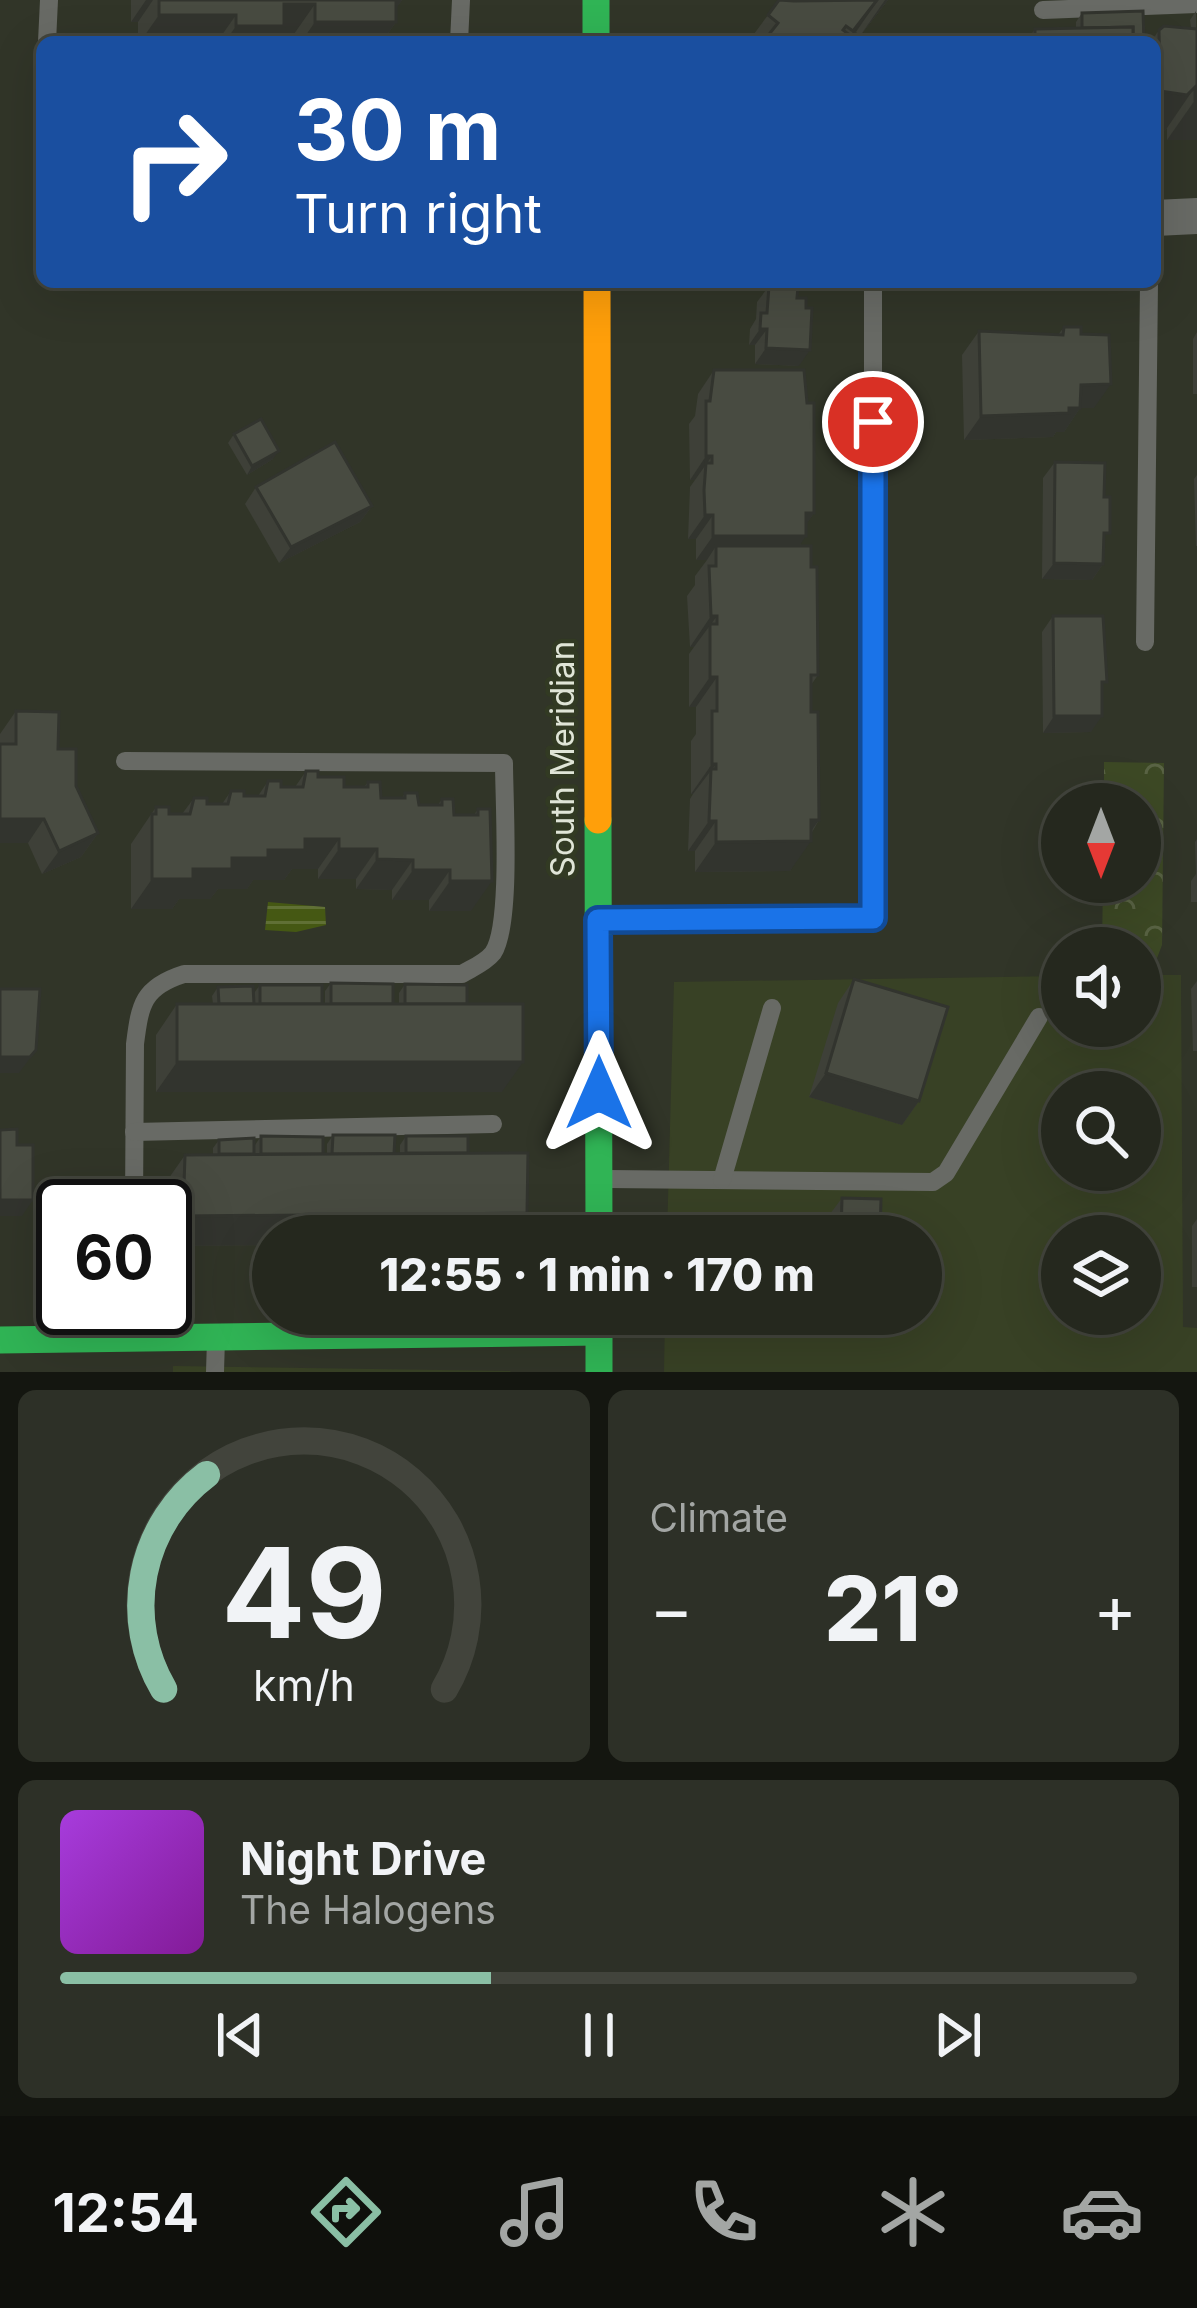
<!DOCTYPE html>
<html lang="en">
<head>
<meta charset="utf-8">
<style>
  :root { --surface:#25281e; --page:#2d3027; --text:#f1f3f6; --muted:#a3a6a4; --line:#42443c; --accent:#8abfa5 }
  body { margin:0; font-family:Inter,sans-serif; background:var(--page); color:var(--text); height:100vh; display:flex; flex-direction:column; font-size:45px; white-space:nowrap }
  * { box-sizing:border-box; margin:0 }
  p { font-size:39px; color:var(--muted) }
  .icon { flex:none; width:66px; height:66px; fill:none; stroke:currentColor; stroke-width:2; stroke-linecap:round; stroke-linejoin:round }
  .map { position:relative; height:1372px; overflow:hidden }
  .sheet { display:flex; flex-direction:column; gap:18px; padding:18px; background:#141610; flex:1 }
  .sheet>* { flex:none }
  .top-card { position:absolute; left:36px; top:36px; width:1125px; height:252px; border-radius:18px; box-shadow:0 12px 48px #0002,0 0 0 3px var(--line); background:#1a4fa0; color:#fff; overflow:hidden }
  .needle { width:78px; rotate:180deg }
  .buttons { position:absolute; left:1041px; top:783px; display:grid; gap:24px }
  .buttons a { display:grid; place-items:center; width:120px; height:120px; border-radius:50%; background:var(--surface); box-shadow:0 12px 48px #0002,0 0 0 3px var(--line); font-size:60px }
  .speed { position:absolute; left:36px; top:1179px; display:flex; gap:24px; font-size:60px; font-weight:700; text-align:center }
  .speed>* { display:grid; place-content:center; width:156px; height:156px; border-radius:50%; background:var(--surface); box-shadow:0 12px 48px #0002,0 0 0 3px var(--line); line-height:1 }
  .speed .limit { border:6px solid #111; border-radius:18px; background:#fff; color:#111 }
  .pin { position:absolute; display:grid; place-items:center; width:102px; height:102px; color:#fff; margin:-51px; border:6px solid #fff; border-radius:50%; box-shadow:0 3px 12px #0007 }
  .me { position:absolute; width:132px; margin:-66px; rotate:0deg; stroke-linejoin:round; filter:drop-shadow(0 0 9px #0008) }
  .turn { display:flex; align-items:center; gap:42px; height:252px; padding:0 60px; font-size:54px }
  .turn .icon { width:156px; height:156px; stroke-width:2.5 }
  .turn b { display:block; font-size:84px; line-height:102px }
  .big { font-size:90px; font-weight:800; line-height:1.1 }
  .sheet .tile { flex:1; display:flex; flex-direction:column; justify-content:center; gap:18px; min-width:0; padding:0 42px; border-radius:18px; background:var(--page) }
  .sheet .dial { align-items:center; gap:0 }
  .dial svg { height:312px; overflow:visible; fill:none; stroke:var(--line); stroke-width:7; stroke-linecap:round; text-anchor:middle }
  .dial text { fill:var(--text); stroke:none }
  .song { display:flex; align-items:center; gap:36px }
  .cover { width:144px; height:144px; border-radius:18px; background:linear-gradient(135deg,hsl(280 70% 55%),hsl(290 70% 35%)) }
  .played { height:12px; border-radius:6px; background:linear-gradient(90deg,var(--accent) 40%,var(--line) 40%) }
  .keys { display:flex; justify-content:space-around; direction:ltr }
  .heat { display:flex; justify-content:space-between; align-items:center; font-size:66px; direction:ltr }
  .sheet .tiles { flex:1; display:grid; gap:18px; grid-template-columns:1fr 1fr }
  .tile:last-child { grid-column:span 2 }
  .trip { position:absolute; left:252px; top:1215px; width:690px; height:120px; border-radius:60px; background:var(--surface); box-shadow:0 12px 48px #0002,0 0 0 3px var(--line); font-weight:800; line-height:120px; text-align:center }
  .tab-bar { display:flex; height:192px; justify-content:space-around; align-items:center; background:#0f100c; color:var(--muted) }
  .tab-bar .icon { width:84px; height:84px }
  .tab-bar .on { color:var(--accent) }
  .tab-bar b { font-size:54px; color:var(--text) }
  .map>svg:first-child { display:block }
  .built { fill:#384125; fill-rule:evenodd }
  .forest { fill:url(#forest-crowns) }
  .water { fill:url(#water-rules) }
  .lines { fill:none; stroke-linecap:round; stroke-linejoin:round }
  .lane { stroke:#686a65; stroke-width:18 }
  .street { stroke:#686a65; stroke-width:36 }
  .fast { stroke:#30b455; stroke-width:27 }
  .slow { stroke:#ff9f0a; stroke-width:27 }
  .wall { fill:#3e4038 }
  .shaded-wall { fill:#32342e }
  .building { fill:#484b41; stroke:#32342e; stroke-width:3 }
  .route-casing { stroke:#114b97; stroke-width:30 }
  .route { stroke:#1a73e8; stroke-width:21 }
  .labels { text-anchor:middle; stroke-width:9; stroke-linejoin:round; paint-order:stroke }
  .street-label { font-size:33px; fill:#e0e5d7; stroke:#323a23 }
</style>
</head>
<body>
<div class="map">
<svg width="1197" height="1372" viewBox="0 0 1197 1372">
  <defs>
    <pattern id="forest-crowns" width="20" height="18" patternUnits="userSpaceOnUse" patternTransform="scale(3)"><rect width="20" height="18" fill="#3d4925"/><path d="M2 6a3 3 0 1 1 6 0M12 15a3 3 0 1 1 6 0" fill="none" stroke="#596344"/></pattern>
    <pattern id="water-rules" width="6" height="5" patternUnits="userSpaceOnUse" patternTransform="scale(3)"><rect width="6" height="5" fill="#455813"/><path d="M0 2.5h6" fill="none" stroke="#607035"/></pattern>
  </defs>
  <rect width="100%" height="100%" fill="#313528"/>
  <g class="built">
    <path d="M 1140,975 L 1181,975 L 1183,1327 L 1197,1328 L 1197,1372 L 664,1372 L 665,1314 L 921,1314 L 921,1236 L 667,1236 L 674,982 L 1062,976 L 1062,1026 L 1140,1026 ZM 1062,1092 L 1140,1092 L 1140,1170 L 1062,1170 ZM 1062,1236 L 1140,1236 L 1140,1314 L 1062,1314 Z"/>
    <path d="M 173,1366 L 510,1371 L 511,1372 L 173,1372 Z"/>
  </g>
  <path class="forest" d="M 1104,762 L 1164,763 L 1162,945 L 1157,958 L 1142,972 L 1140,948 L 1102,948 L 1103,882 L 1140,882 L 1140,804 L 1104,804 Z"/>
  <path class="water" d="M 268,902 L 325,907 L 326,925 L 296,932 L 265,930 Z"/>
  <g class="lines">
    <g class="lane">
      <path d="M 1043,10 L 1197,4"/>
      <path d="M 47,42 L 49,0"/>
      <path d="M 459,42 L 461,0"/>
      <path d="M 1145,642 L 1149,282"/>
      <path d="M 125,761 L 504,763 C 504,802 512,925 493,953 C 485,963 472,968 462,974 L 184,974 C 143,987 140,1004 135,1044 L 134,1206"/>
      <path d="M 602,920 L 873,918 L 873,282"/>
      <path d="M 134,1132 L 493,1124"/>
      <path d="M 607,1179 L 933,1182 L 946,1173 L 1039,1017"/>
      <path d="M 722,1180 L 772,1008"/>
      <path d="M 215,1372 L 216,1339"/>
    </g>
    <path class="street" d="M 1155,218 L 1197,216"/>
    <g class="fast">
      <path d="M 596,0 L 596,42"/>
      <path d="M 598,820 L 599,1236"/>
      <path d="M 599,1314 L 599,1372"/>
      <path d="M 0,1340 L 599,1332"/>
    </g>
    <path class="slow" d="M 597,282 L 598,820"/>
  </g>
  <g class="wall">
    <path d="M 131,0 L 402,0 L 396,8 L 396,22 L 382,42 L 294,42 L 294,34 L 278,34 L 272,42 L 138,42 L 138,22 L 131,22 Z"/>
    <path d="M 794,0 L 888,0 L 860,36 L 856,32 L 852,37 L 854,42 L 748,42 L 768,15 Z"/>
    <path d="M 1196,11 L 1197,140 L 1167,140 L 1167,128 L 1159,135 L 1155,134 L 1155,42 L 1151,42 L 1159,30 L 1191,28 L 1190,20 Z"/>
    <path d="M 1082,13 L 1144,42 L 1026,42 L 1035,29 L 1076,28 L 1076,22 Z"/>
    <path d="M 769,286 L 799,366 L 755,364 L 755,345 L 749,345 L 750,329 L 756,319 L 757,302 Z"/>
    <path d="M 1064,327 L 1081,334 L 1094,408 L 1080,408 L 1064,432 L 1056,432 L 1053,437 L 964,440 L 962,355 L 979,331 L 1058,335 Z"/>
    <path d="M 1197,332 L 1197,405 L 1197,394 L 1193,394 L 1193,339 Z"/>
    <path d="M 714,370 L 814,513 L 806,524 L 800,546 L 818,675 L 811,685 L 811,712 L 819,820 L 790,871 L 695,872 L 695,851 L 688,851 L 690,799 L 693,794 L 691,794 L 691,741 L 696,734 L 696,707 L 689,707 L 689,654 L 694,647 L 690,647 L 687,596 L 695,585 L 695,576 L 707,560 L 696,560 L 696,539 L 688,539 L 690,487 L 695,480 L 690,480 L 689,424 L 695,416 L 698,394 Z"/>
    <path d="M 234,434 L 273,459 L 247,475 L 228,443 Z"/>
    <path d="M 1055,462 L 1104,542 L 1103,564 L 1092,580 L 1042,579 L 1043,478 Z"/>
    <path d="M 1197,475 L 1197,546 L 1196,546 L 1194,479 Z"/>
    <path d="M 256,487 L 372,506 L 360,522 L 279,563 L 245,504 Z"/>
    <path d="M 1053,616 L 1102,689 L 1091,732 L 1043,733 L 1042,632 Z"/>
    <path d="M 16,711 L 58,749 L 98,833 L 81,857 L 42,874 L 28,843 L 0,843 L 0,734 Z"/>
    <path d="M 306,771 L 344,787 L 364,787 L 368,782 L 381,798 L 402,798 L 405,793 L 419,805 L 438,805 L 442,799 L 454,815 L 474,815 L 478,809 L 471,911 L 429,911 L 429,900 L 392,900 L 392,890 L 356,889 L 356,879 L 318,879 L 318,869 L 292,869 L 284,880 L 253,880 L 247,889 L 218,889 L 210,899 L 179,899 L 172,909 L 131,909 L 131,844 L 156,807 L 169,814 L 182,814 L 194,798 L 207,804 L 222,804 L 231,791 L 244,796 L 258,796 L 268,781 L 281,787 L 295,787 Z"/>
    <path d="M 1197,839 L 1197,902 L 1191,902 L 1191,881 L 1196,874 L 1195,842 Z"/>
    <path d="M 854,979 L 919,1101 L 902,1125 L 809,1097 L 838,1003 Z"/>
    <path d="M 1197,981 L 1197,1051 L 1193,1051 L 1191,989 Z"/>
    <path d="M 331,983 L 393,1004 L 399,1004 L 399,993 L 405,984 L 467,1004 L 502,1092 L 156,1092 L 156,1035 L 177,1004 L 213,1004 L 212,996 L 218,987 L 254,1004 L 254,993 L 260,985 L 325,1004 L 325,991 Z"/>
    <path d="M 333,1135 L 394,1154 L 400,1154 L 400,1145 L 406,1136 L 468,1136 L 273,1236 L 273,1245 L 165,1246 L 164,1185 L 185,1155 L 213,1155 L 213,1148 L 219,1140 L 255,1154 L 255,1145 L 261,1136 L 327,1154 L 327,1144 Z"/>
    <path d="M 842,1198 L 880,1236 L 830,1236 L 830,1214 Z"/>
    <path d="M 1197,1219 L 1197,1287 L 1192,1287 L 1192,1226 Z"/>
  </g>
  <g class="shaded-wall">
    <path d="M 146,0 L 153,0 L 138,22 L 131,22 Z"/>
    <path d="M 393,0 L 402,0 L 387,22 L 396,22 L 382,42 L 301,42 L 315,22 Z"/>
    <path d="M 878,0 L 856,32 L 848,42 L 845,42 Z"/>
    <path d="M 885,0 L 888,0 L 860,36 Z"/>
    <path d="M 284,4 L 315,4 L 294,34 L 278,34 L 272,42 L 225,42 L 236,26 Z"/>
    <path d="M 159,15 L 236,15 L 217,42 L 140,42 Z"/>
    <path d="M 1195,87 L 1167,128 L 1159,135 L 1155,134 L 1155,98 L 1160,91 Z"/>
    <path d="M 1195,100 L 1197,100 L 1197,140 L 1167,140 Z"/>
    <path d="M 760,329 L 767,329 L 755,345 L 749,345 Z"/>
    <path d="M 766,348 L 810,350 L 799,366 L 755,364 Z"/>
    <path d="M 1111,384 L 1094,408 L 1077,408 L 1080,408 L 1064,432 L 1056,432 L 1053,437 L 964,440 L 981,416 L 1081,385 Z"/>
    <path d="M 279,451 L 273,459 L 247,475 L 252,466 Z"/>
    <path d="M 706,456 L 712,456 L 695,480 L 690,480 Z"/>
    <path d="M 372,506 L 360,522 L 279,563 L 291,547 Z"/>
    <path d="M 806,513 L 814,513 L 798,536 L 806,536 L 790,560 L 716,546 L 707,560 L 696,560 L 713,536 Z"/>
    <path d="M 705,515 L 713,515 L 696,539 L 688,539 Z"/>
    <path d="M 1054,563 L 1103,564 L 1092,580 L 1042,579 Z"/>
    <path d="M 711,616 L 717,616 L 694,647 L 690,647 Z"/>
    <path d="M 710,677 L 717,677 L 696,707 L 689,707 Z"/>
    <path d="M 1054,716 L 1102,716 L 1091,732 L 1043,733 Z"/>
    <path d="M 712,764 L 716,764 L 693,794 L 691,794 Z"/>
    <path d="M 0,819 L 44,819 L 28,843 L 0,843 Z"/>
    <path d="M 811,820 L 819,820 L 804,841 L 811,841 L 790,871 L 695,872 L 716,842 Z"/>
    <path d="M 709,821 L 716,821 L 695,851 L 688,851 Z"/>
    <path d="M 98,833 L 81,857 L 42,874 L 59,851 Z"/>
    <path d="M 305,839 L 339,839 L 318,869 L 292,869 L 284,880 L 253,880 L 247,889 L 218,889 L 210,899 L 179,899 L 172,909 L 131,909 L 152,879 Z"/>
    <path d="M 339,849 L 377,849 L 356,879 L 318,879 Z"/>
    <path d="M 377,859 L 413,860 L 392,890 L 356,889 Z"/>
    <path d="M 413,870 L 450,870 L 429,900 L 392,900 Z"/>
    <path d="M 450,881 L 492,881 L 471,911 L 429,911 Z"/>
    <path d="M 36,1050 L 19,1073 L 0,1073 L 0,1057 Z"/>
    <path d="M 177,1062 L 523,1062 L 502,1092 L 156,1092 Z"/>
    <path d="M 826,1073 L 919,1101 L 902,1125 L 809,1097 Z"/>
    <path d="M 0,1200 L 33,1200 L 22,1216 L 0,1216 Z"/>
    <path d="M 527,1213 L 511,1236 L 273,1236 L 273,1245 L 165,1246 L 165,1242 L 183,1216 Z"/>
  </g>
  <g class="building">
    <path d="M 159,0 L 396,0 L 396,22 L 315,22 L 315,4 L 284,4 L 284,26 L 236,26 L 236,15 L 159,15 Z"/>
    <path d="M 779,0 L 794,1 L 877,0 L 853,31 L 846,26 L 843,30 L 856,40 L 854,42 L 763,42 L 778,23 L 768,15 Z"/>
    <path d="M 1143,11 L 1144,42 L 1133,42 L 1133,27 L 1082,28 L 1082,13 Z"/>
    <path d="M 1164,26 L 1197,29 L 1197,100 L 1195,100 L 1195,87 L 1187,95 L 1160,91 L 1159,30 Z"/>
    <path d="M 1133,27 L 1133,42 L 1035,42 L 1035,29 Z"/>
    <path d="M 769,286 L 798,287 L 797,298 L 806,298 L 806,308 L 812,308 L 810,350 L 766,348 L 767,329 L 760,329 L 761,313 L 767,313 Z"/>
    <path d="M 1064,327 L 1081,327 L 1081,334 L 1109,335 L 1111,384 L 1081,385 L 1080,408 L 1069,408 L 1069,413 L 981,416 L 979,331 L 1063,335 Z"/>
    <path d="M 714,370 L 804,370 L 807,403 L 814,403 L 814,513 L 806,513 L 806,536 L 713,536 L 713,515 L 705,515 L 704,490 L 706,463 L 712,463 L 712,456 L 706,456 L 706,401 L 710,401 Z"/>
    <path d="M 261,419 L 279,451 L 252,466 L 234,434 Z"/>
    <path d="M 335,442 L 372,506 L 291,547 L 256,487 Z"/>
    <path d="M 1055,462 L 1105,463 L 1104,497 L 1110,497 L 1110,533 L 1104,533 L 1103,564 L 1054,563 Z"/>
    <path d="M 716,546 L 811,546 L 811,567 L 817,567 L 818,675 L 811,675 L 811,712 L 818,712 L 819,820 L 811,820 L 811,841 L 716,842 L 716,821 L 709,821 L 711,769 L 716,769 L 716,764 L 712,764 L 712,711 L 717,711 L 717,677 L 710,677 L 710,624 L 717,624 L 717,616 L 711,616 L 709,566 L 716,566 Z"/>
    <path d="M 1053,616 L 1103,616 L 1107,682 L 1102,682 L 1102,716 L 1054,716 Z"/>
    <path d="M 16,711 L 59,712 L 58,749 L 76,749 L 76,786 L 98,833 L 59,851 L 44,819 L 0,819 L 0,744 L 16,744 Z"/>
    <path d="M 306,771 L 318,771 L 318,777 L 344,777 L 344,787 L 368,787 L 368,782 L 380,782 L 381,798 L 405,798 L 405,793 L 417,793 L 419,805 L 442,805 L 442,799 L 453,799 L 454,815 L 478,815 L 478,809 L 490,809 L 492,881 L 450,881 L 450,870 L 413,870 L 413,860 L 377,859 L 377,849 L 339,849 L 339,839 L 305,839 L 305,850 L 268,850 L 268,858 L 232,858 L 232,869 L 193,869 L 193,879 L 152,879 L 152,814 L 156,814 L 156,807 L 169,807 L 169,814 L 190,814 L 194,798 L 207,798 L 207,804 L 228,804 L 231,791 L 244,791 L 244,796 L 265,796 L 268,781 L 281,781 L 281,787 L 303,787 Z"/>
    <path d="M 854,979 L 948,1007 L 919,1101 L 826,1073 Z"/>
    <path d="M 331,983 L 393,984 L 393,1004 L 331,1004 Z"/>
    <path d="M 405,984 L 467,985 L 467,1004 L 405,1004 Z"/>
    <rect x="260" y="985" width="62" height="19"/>
    <path d="M 253,986 L 254,1004 L 219,1004 L 218,987 Z"/>
    <path d="M 0,989 L 40,989 L 36,1050 L 30,1057 L 0,1057 Z"/>
    <rect x="177" y="1004" width="346" height="58"/>
    <path d="M 17,1129 L 17,1145 L 33,1145 L 33,1200 L 0,1200 L 0,1130 Z"/>
    <path d="M 333,1135 L 395,1135 L 394,1154 L 332,1154 Z"/>
    <path d="M 261,1136 L 323,1137 L 323,1154 L 261,1154 Z"/>
    <rect x="406" y="1136" width="62" height="17"/>
    <path d="M 254,1138 L 254,1154 L 219,1154 L 219,1140 Z"/>
    <path d="M 528,1153 L 527,1213 L 183,1216 L 185,1155 Z"/>
    <path d="M 842,1198 L 881,1199 L 880,1236 L 841,1236 Z"/>
    <path d="M 808,1225 L 809,1236 L 732,1236 L 732,1226 Z"/>
  </g>
  <g class="lines">
    <defs>
      <path id="route" d="M 599,1093 L 598,920 L 873,918 L 873,422"/>
    </defs>
    <use href="#route" class="route-casing"/>
    <use href="#route" class="route"/>
  </g>
  <g class="labels">
    <g class="street-label">
      <text transform="translate(562 759) rotate(-90)" y="12">South Meridian</text>
    </g>
  </g>
</svg>
<div class="buttons">
<a><svg class="needle" viewBox="-14 -14 28 28"><path d="M0-13l5 13h-10z" fill="#e53935"/><path d="M0 13l5-13h-10z" fill="#a3a6a4"/></svg></a>
<a><svg class="icon" aria-label="sound" viewBox="0 0 24 24"><path d="M4 9h4l5-4v14l-5-4H4zM17 9q2 3 0 6"/></svg></a>
<a><svg class="icon" aria-label="search" viewBox="0 0 24 24"><circle cx="10" cy="10" r="6"/><path d="M15 15l6 6"/></svg></a>
<a><svg class="icon" aria-label="layers" viewBox="0 0 24 24"><path d="M12 4l9 5-9 5-9-5zM3 14l9 5 9-5"/></svg></a>
</div>
<div class="speed"><div class="limit">60</div></div>
<div class="pin" style="left:873px;top:422px;background:#d93025"><svg class="icon" aria-label="arrive" viewBox="0 0 24 24"><path d="M6 21V4h12l-3 4 3 4H6"/></svg></div>
<svg class="me" style="left:599px;top:1093px" viewBox="-20 -20 40 40"><path d="M0-17L14 15 0 8-14 15z" fill="#1a73e8" stroke="#fff" stroke-width="4"/></svg>
<div class="trip">12:55 · 1 min · 170 m</div>
<div class="top-card">
<div class="turn"><svg class="icon" aria-label="right" viewBox="0 0 24 24"><path d="M7 20v-9h11M14 6l5 5-5 5"/></svg><div><b>30 m</b>Turn right</div></div>
</div>
</div>
<section class="sheet">
<div class="tiles">
<div class="tile dial"><svg viewBox="0 0 100 80">
<path d="M14 69A42 42 0 1 1 86 69"/>
<path d="M14 69A42 42 0 0 1 25 14" stroke="#8abfa5"/>
<text x="50" y="56" font-size="32" font-weight="700">49</text>
<text x="50" y="72" font-size="11">km/h</text>
</svg></div>
<div class="tile"><p>Climate</p>
<div class="heat"><a>−</a><b class="big">21°</b><a>+</a></div>
</div>
<div class="tile">
<div class="song"><i class="cover"></i><div><b>Night Drive</b><p>The Halogens</p></div></div>
<div class="played"></div>
<div class="keys"><svg class="icon" aria-label="previous" viewBox="0 0 24 24"><path d="M18 5L8 12l10 7zM5 5v14"/></svg><svg class="icon" aria-label="pause" viewBox="0 0 24 24"><path d="M8 5v14M16 5v14"/></svg><svg class="icon" aria-label="next" viewBox="0 0 24 24"><path d="M6 5l10 7-10 7zM19 5v14"/></svg></div>
</div>
</div>
</section>
<nav class="tab-bar">
<b>12:54</b>
<svg class="icon on" aria-label="directions" viewBox="0 0 24 24"><path d="M12 3l9 9-9 9-9-9zM9 14v-3h6M13 9l2 2-2 2"/></svg>
<svg class="icon" aria-label="music" viewBox="0 0 24 24"><path d="M9 18V5l10-2v13"/><circle cx="6" cy="18" r="3"/><circle cx="16" cy="16" r="3"/></svg>
<svg class="icon" aria-label="phone" viewBox="0 0 24 24"><path d="M5 4h4l2 5-3 2q2 4 5 5l2-3 5 2v4C11 20 4 13 5 4z"/></svg>
<svg class="icon" aria-label="climate" viewBox="0 0 24 24"><path d="M12 3v18M4 7l16 10M4 17L20 7"/></svg>
<svg class="icon" aria-label="car" viewBox="0 0 24 24"><path d="M5 17H2v-5l4-1 3-4h7l3 4 3 1v5h-3M9 17h6M6 11h13"/><circle cx="7" cy="17" r="2"/><circle cx="17" cy="17" r="2"/></svg>
</nav>
</body>
</html>
